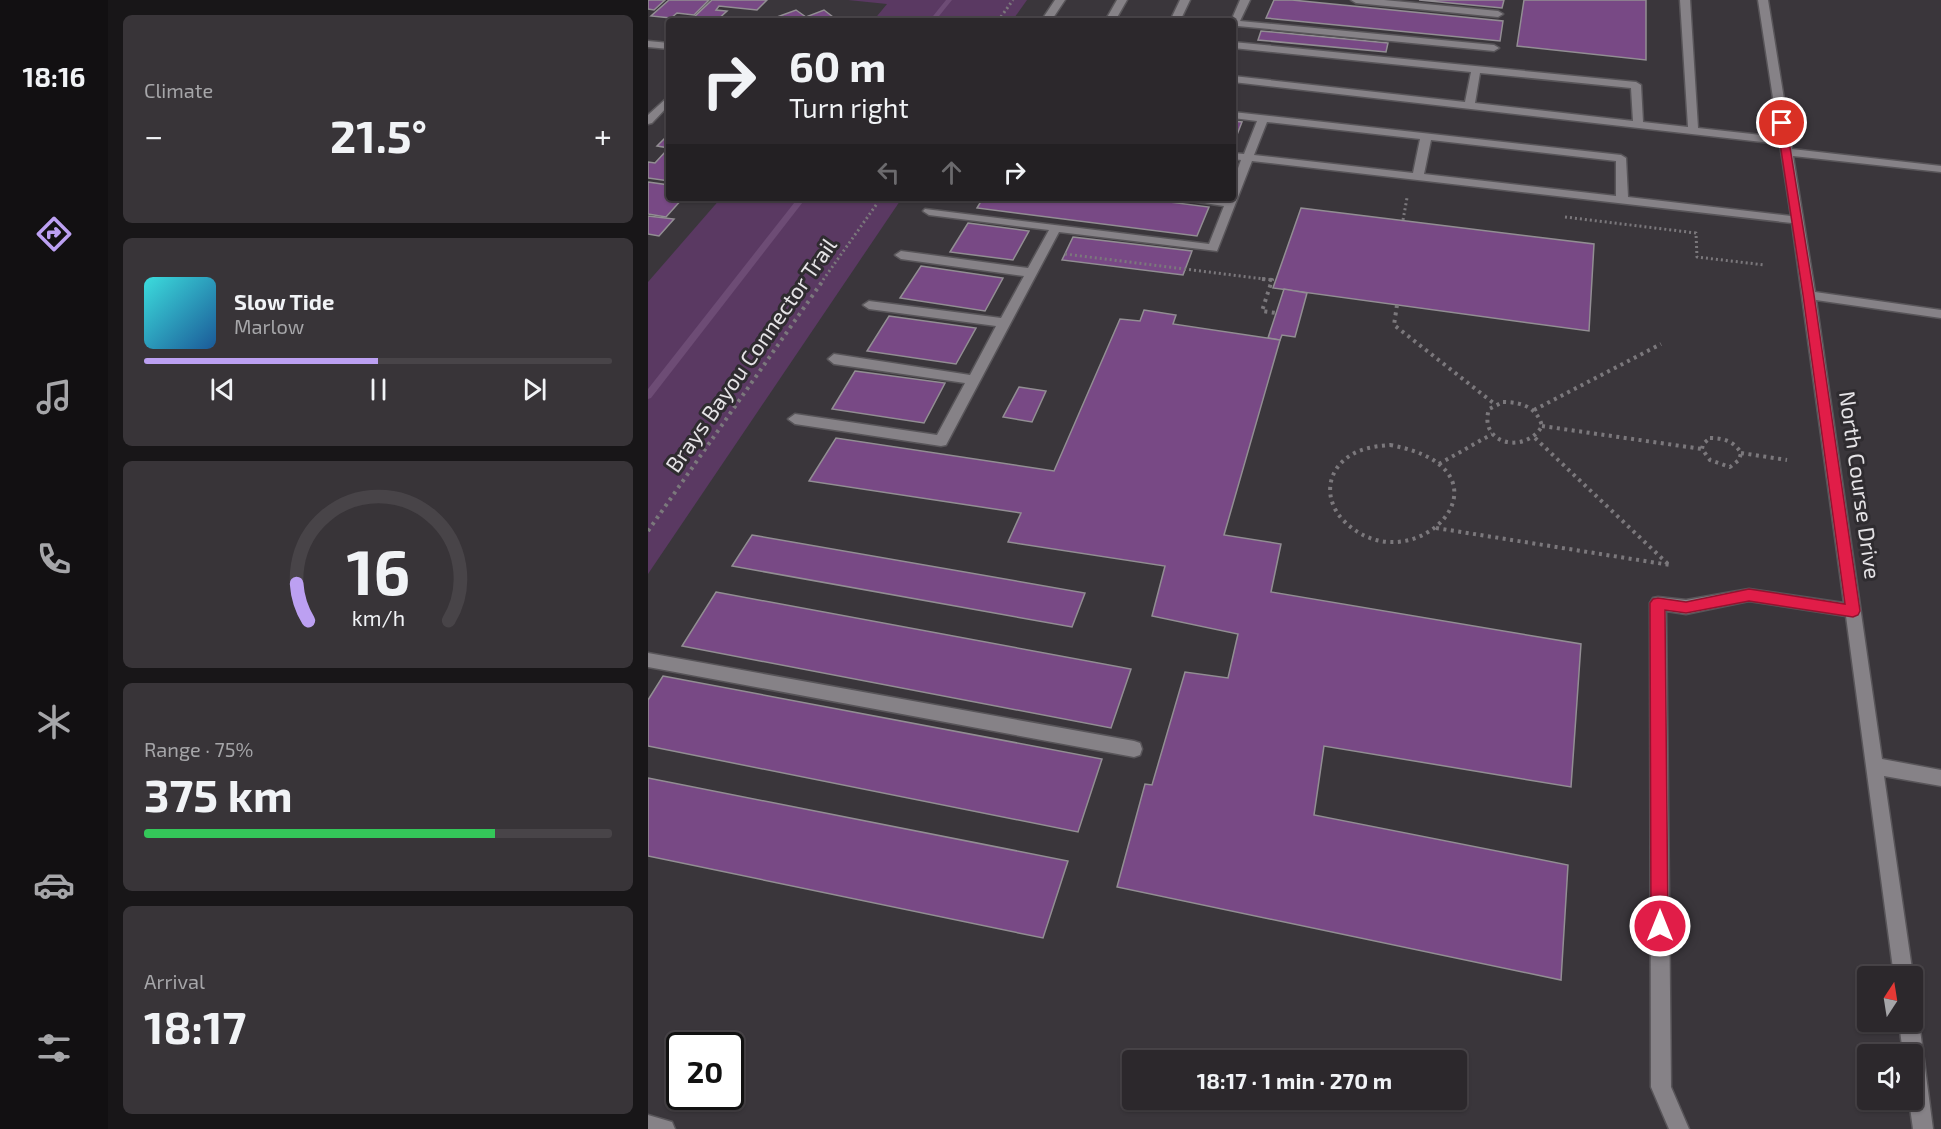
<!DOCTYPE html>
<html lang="en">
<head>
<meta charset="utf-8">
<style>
  :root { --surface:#2c282c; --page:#383438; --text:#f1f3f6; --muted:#a6a6a9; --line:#484448; --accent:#bca0f2 }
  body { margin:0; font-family:"Exo 2",sans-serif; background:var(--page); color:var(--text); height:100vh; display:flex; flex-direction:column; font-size:22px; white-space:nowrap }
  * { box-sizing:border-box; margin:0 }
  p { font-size:20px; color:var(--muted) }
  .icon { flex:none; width:33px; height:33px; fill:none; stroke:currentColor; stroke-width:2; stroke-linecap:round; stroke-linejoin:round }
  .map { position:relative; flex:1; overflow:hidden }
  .drawer { display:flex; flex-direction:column; gap:15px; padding:15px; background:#181618; width:540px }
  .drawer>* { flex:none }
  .top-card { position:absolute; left:18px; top:18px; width:570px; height:183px; border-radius:6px; box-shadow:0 2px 4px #0004,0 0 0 2px var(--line); background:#2c282c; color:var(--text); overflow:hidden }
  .needle { width:39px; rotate:12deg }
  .buttons { position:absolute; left:1209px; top:966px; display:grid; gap:12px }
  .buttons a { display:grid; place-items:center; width:66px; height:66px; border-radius:6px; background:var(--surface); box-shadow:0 2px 4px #0004,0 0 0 2px var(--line); font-size:30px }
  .speed { position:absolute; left:18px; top:1032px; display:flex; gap:12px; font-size:30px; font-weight:700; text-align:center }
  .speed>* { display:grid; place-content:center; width:78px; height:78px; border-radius:50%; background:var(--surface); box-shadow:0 2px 4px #0004,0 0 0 2px var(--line); line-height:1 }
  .speed .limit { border:3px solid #111; border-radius:9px; background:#fff; color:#111 }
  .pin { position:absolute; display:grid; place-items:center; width:51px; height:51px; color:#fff; margin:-26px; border:3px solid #fff; border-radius:50%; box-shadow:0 2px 6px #0007 }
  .me { position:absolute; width:66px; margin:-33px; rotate:0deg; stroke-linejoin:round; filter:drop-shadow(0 0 4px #0008) }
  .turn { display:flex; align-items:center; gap:21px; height:126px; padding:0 24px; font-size:27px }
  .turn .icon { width:78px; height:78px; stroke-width:2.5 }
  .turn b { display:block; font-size:42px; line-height:51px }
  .lanes { display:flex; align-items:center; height:57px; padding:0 24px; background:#0003; justify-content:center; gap:30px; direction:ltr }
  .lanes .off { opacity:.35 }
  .big { font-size:45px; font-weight:700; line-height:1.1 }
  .drawer .card { flex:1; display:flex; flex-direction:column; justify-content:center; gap:9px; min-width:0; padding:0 21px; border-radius:9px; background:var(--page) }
  .drawer .dial { align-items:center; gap:0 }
  .dial svg { height:156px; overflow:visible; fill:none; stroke:var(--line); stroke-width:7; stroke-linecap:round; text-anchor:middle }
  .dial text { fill:var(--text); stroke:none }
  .song { display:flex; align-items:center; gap:18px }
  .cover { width:72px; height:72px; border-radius:9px; background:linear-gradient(135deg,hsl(180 70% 55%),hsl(210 70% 35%)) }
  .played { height:6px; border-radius:3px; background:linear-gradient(90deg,var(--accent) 50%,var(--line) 50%) }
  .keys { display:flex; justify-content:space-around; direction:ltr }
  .heat { display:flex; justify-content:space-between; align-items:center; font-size:33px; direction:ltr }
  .charge { height:9px; border-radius:4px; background:linear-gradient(90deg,#34c759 75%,var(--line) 0) }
  .trip { position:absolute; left:474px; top:1050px; width:345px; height:60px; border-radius:6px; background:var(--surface); box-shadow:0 2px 4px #0004,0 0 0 2px var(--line); font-weight:700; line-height:60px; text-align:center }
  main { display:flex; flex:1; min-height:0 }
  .menu { display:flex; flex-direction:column; width:108px; justify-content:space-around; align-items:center; background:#121012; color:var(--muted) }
  .menu .icon { width:42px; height:42px }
  .menu .current { color:var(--accent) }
  .menu b { font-size:27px; color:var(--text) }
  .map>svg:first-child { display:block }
  .green { fill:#5a3962 }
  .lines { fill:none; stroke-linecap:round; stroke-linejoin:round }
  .stream { fill:#6d4c75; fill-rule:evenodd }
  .building { fill:#784985; stroke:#928e93; stroke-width:1.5 }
  .minor-casing { stroke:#585559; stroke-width:3 }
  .path-far1 { stroke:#7b787c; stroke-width:3; stroke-dasharray:2 3; stroke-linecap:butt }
  .path { stroke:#7b787c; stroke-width:4; stroke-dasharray:3 4.5; stroke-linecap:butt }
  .minor { fill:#868287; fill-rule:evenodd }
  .route { fill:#e11d48; stroke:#92132f; stroke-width:1.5 }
  .labels { text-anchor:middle; stroke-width:6; stroke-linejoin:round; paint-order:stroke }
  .street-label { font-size:22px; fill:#e5e3e6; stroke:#2f2c30 }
</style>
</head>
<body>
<main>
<nav class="menu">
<b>18:16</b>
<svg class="icon current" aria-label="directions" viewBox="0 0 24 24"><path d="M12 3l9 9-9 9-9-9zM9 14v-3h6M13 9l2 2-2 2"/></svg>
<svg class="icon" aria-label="music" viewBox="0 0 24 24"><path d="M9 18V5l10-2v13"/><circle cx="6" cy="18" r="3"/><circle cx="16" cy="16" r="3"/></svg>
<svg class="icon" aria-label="phone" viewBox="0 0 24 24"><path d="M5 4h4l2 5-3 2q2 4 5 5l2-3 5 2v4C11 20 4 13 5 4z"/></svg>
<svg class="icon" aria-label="climate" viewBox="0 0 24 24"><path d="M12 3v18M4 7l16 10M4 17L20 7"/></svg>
<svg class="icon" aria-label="car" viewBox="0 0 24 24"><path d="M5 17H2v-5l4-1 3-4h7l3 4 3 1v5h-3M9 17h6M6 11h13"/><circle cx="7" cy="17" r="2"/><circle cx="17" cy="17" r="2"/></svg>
<svg class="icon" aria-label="filters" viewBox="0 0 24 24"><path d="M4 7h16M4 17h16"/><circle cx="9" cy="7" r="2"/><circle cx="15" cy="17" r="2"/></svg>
</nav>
<section class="drawer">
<div class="card"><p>Climate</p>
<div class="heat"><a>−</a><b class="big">21.5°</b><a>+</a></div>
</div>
<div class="card">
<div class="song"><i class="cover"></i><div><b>Slow Tide</b><p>Marlow</p></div></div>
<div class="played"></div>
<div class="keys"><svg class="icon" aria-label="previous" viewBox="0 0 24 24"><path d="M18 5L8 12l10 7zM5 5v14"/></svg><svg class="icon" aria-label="pause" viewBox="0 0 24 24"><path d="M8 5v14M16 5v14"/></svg><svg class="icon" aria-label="next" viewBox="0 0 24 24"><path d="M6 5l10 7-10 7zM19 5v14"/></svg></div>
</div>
<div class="card dial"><svg viewBox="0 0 100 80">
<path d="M14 69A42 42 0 1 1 86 69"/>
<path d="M14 69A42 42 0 0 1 8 50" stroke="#bca0f2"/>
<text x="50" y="56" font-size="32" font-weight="700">16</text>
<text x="50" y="72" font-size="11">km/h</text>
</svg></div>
<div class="card"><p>Range · 75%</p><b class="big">375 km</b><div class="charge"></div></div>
<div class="card"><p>Arrival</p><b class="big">18:17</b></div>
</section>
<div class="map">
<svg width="1293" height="1129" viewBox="0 0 1293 1129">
  <rect width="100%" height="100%" fill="#3a363b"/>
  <g class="green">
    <path d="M 200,0 L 379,0 L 364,21 L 225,21 L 239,4 Z"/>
    <path d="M 73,198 L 254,198 L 0,574 L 0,282 Z"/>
  </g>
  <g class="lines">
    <g class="stream">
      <path d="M 298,0 L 304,0 L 287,21 L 281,21 Z"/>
      <path d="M 150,198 L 158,198 L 3,398 L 0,399 L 0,389 Z"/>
    </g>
  </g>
  <g class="building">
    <path d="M 0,0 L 17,0 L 6,10 L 0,9 Z"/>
    <path d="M 21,0 L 61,0 L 46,15 L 29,13 L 23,18 L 3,16 Z"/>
    <path d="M 64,0 L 119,0 L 109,10 L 71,6 L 68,10 L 79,11 L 68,21 L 44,19 Z"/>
    <path d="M 626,0 L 644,0 L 855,21 L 852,41 L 618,18 Z"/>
    <path d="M 771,0 L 856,0 L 854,8 Z"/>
    <path d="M 876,0 L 998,0 L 998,60 L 869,46 Z"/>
    <path d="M 148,10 L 158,17 L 176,10 L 185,17 L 174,21 L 118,21 Z"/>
    <path d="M 613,31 L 740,43 L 738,52 L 610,40 Z"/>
    <path d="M 585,121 L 594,122 L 585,145 Z"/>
    <path d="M 21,134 L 21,148 L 9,146 Z"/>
    <path d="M 18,151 L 21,151 L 21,181 L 0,178 L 0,162 L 7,163 Z"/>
    <path d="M 0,182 L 21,185 L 21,198 L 35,198 L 18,217 L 0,214 Z"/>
    <path d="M 335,198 L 490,198 L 561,207 L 549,236 L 329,208 Z"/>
    <path d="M 653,208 L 946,244 L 941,331 L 625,288 Z"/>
    <path d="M 0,216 L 26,219 L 11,236 L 0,234 Z"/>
    <path d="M 320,223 L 381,231 L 365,260 L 302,252 Z"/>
    <path d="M 425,237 L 544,251 L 535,275 L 414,260 Z"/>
    <path d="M 273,266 L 355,278 L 337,311 L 252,298 Z"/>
    <path d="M 636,289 L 659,293 L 647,337 L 634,335 L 632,340 L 620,338 Z"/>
    <path d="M 496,310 L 528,315 L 525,324 L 632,340 L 576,535 L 633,544 L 623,592 L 933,644 L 923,787 L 676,746 L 666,815 L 920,865 L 913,980 L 469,887 L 497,784 L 504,785 L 537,672 L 580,678 L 590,634 L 504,616 L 517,566 L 360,542 L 373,513 L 161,481 L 188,438 L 406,471 L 472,319 L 492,321 Z"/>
    <path d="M 241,316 L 328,328 L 308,364 L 219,351 Z"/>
    <path d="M 207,371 L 297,383 L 276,423 L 184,409 Z"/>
    <path d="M 371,387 L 398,391 L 384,422 L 355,417 Z"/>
    <path d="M 104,535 L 437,593 L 424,627 L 84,566 Z"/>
    <path d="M 68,592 L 483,669 L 463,728 L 34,646 Z"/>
    <path d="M 15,676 L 454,759 L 430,832 L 0,746 L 0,700 Z"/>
    <path d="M 0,778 L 420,861 L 395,938 L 0,856 Z"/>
  </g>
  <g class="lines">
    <defs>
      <g id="minor">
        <path d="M 407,0 L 417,0 L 403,21 L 393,21 Z"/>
        <path d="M 469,0 L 479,0 L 467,21 L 457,21 Z"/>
        <path d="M 532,0 L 542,0 L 532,21 L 522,21 Z"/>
        <path d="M 592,0 L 602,0 L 592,21 L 846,45 L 851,48 L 846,51 L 590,26 L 585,30 L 585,21 L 583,21 Z"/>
        <path d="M 703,0 L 736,0 L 850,11 L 855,14 L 850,17 L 708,3 Z"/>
        <path d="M 1032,0 L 1042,0 L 1050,128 L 1131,137 L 1110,0 L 1120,0 L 1144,149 L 1293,166 L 1293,172 L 1145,156 L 1167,292 L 1293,310 L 1293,318 L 1168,300 L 1234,759 L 1293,770 L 1293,786 L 1236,776 L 1265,976 L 1246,976 L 1198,616 L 1101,601 L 1038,614 L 1018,611 L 1023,1087 L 1041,1129 L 1021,1129 L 1003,1087 L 1002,603 L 1005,598 L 1010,597 L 1038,600 L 1101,589 L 1196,603 L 1144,223 L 604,161 L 569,251 L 411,232 L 298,445 L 293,446 L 147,424 L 140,419 L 147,414 L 289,435 L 317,383 L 186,364 L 180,359 L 186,354 L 322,375 L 348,326 L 221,309 L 215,305 L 221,301 L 353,318 L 376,276 L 253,259 L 247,255 L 253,251 L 380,268 L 401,230 L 281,215 L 275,211 L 277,209 L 561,244 L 576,206 L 543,201 L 537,198 L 585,198 L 585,182 L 593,160 L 585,159 L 585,153 L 596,154 L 609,121 L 585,118 L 585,112 L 973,155 L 978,158 L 980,197 L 1143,216 L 1132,144 L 585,82 L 585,76 L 817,102 L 823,72 L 585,48 L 585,42 L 988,82 L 993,85 L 995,122 L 1040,127 ZM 832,73 L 983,88 L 985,121 L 827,103 ZM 619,122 L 772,139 L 765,173 L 606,155 ZM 783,140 L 968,161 L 968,196 L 776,174 Z"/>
        <path d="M 0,41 L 21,43 L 21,49 L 0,47 Z"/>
        <path d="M 21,96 L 21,105 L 4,123 L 0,124 L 0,115 Z"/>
        <path d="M 0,653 L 486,741 L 492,743 L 494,749 L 492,755 L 486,757 L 0,667 Z"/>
        <path d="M 1264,1014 L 1268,1015 L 1271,1022 L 1285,1129 L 1265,1129 L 1261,1100 L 1264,1100 L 1264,1054 L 1255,1054 L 1251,1022 L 1264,1022 Z"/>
        <path d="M 0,1115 L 24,1122 L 27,1129 L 0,1129 Z"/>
      </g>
    </defs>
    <use href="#minor" class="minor-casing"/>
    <g class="path-far1">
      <path d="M 350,21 L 365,0"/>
      <path d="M 917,217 L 1048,233 L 1049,257 L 1117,265"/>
      <path d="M 755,220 L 759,198"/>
      <path d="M 417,254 L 624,280"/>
      <path d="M 175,280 L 233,198"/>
    </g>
    <g class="path">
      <path d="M 614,279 L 624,280 L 614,311 L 628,313"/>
      <path d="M 749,305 L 746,325 L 848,405"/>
      <path d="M 855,402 C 873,402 889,407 894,426 C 877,455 830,444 841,409 Z"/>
      <path d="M 886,410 L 1013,344"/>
      <path d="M 894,426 L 1054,449"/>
      <path d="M 887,438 L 1021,565"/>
      <path d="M 1062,438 C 1075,438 1086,441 1093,453 L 1091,460 L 1082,467 L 1062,460 L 1054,449 L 1055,444 Z"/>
      <path d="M 742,445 C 879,470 765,590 696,521 C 676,501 677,471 703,455 C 714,448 729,446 742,445 Z"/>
      <path d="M 1093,453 L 1139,460"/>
      <path d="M 791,464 L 844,434"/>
      <path d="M 788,528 L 1022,565"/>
      <path d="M 0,531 L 176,279"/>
    </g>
    <use href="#minor" class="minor"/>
  </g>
  <path class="route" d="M 1134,120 L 1138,123 L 1166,295 L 1212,611 L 1210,615 L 1205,617 L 1101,601 L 1038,613 L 1017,610 L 1020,926 L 1018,932 L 1012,934 L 1006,932 L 1003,926 L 1002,603 L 1005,599 L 1010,598 L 1038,602 L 1101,589 L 1197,604 L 1155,295 L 1129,123 Z"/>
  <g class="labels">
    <g class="street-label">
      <text transform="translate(103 355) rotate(-55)" y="8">Brays Bayou Connector Trail</text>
      <text transform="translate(1212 485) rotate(82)" y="8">North Course Drive</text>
    </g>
  </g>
</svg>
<div class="buttons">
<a><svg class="needle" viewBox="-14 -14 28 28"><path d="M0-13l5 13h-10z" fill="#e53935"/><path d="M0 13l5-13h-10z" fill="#a6a6a9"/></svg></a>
<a><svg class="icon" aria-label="sound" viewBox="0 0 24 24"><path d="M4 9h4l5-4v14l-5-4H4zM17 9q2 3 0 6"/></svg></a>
</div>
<div class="speed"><div class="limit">20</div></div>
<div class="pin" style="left:1134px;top:123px;background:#d93025"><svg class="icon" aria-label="arrive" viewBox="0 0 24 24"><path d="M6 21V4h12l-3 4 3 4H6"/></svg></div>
<svg class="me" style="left:1012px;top:926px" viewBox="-20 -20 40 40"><circle r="17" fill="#e11d48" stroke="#fff" stroke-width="3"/><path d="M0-11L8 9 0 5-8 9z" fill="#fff"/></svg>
<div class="trip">18:17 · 1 min · 270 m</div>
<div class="top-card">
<div class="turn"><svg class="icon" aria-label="right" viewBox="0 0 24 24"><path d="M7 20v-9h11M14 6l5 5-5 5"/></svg><div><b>60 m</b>Turn right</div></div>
<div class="lanes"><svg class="icon off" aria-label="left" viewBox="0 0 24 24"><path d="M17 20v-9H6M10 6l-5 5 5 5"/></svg><svg class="icon off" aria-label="ahead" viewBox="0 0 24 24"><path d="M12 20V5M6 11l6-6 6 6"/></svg><svg class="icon" aria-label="right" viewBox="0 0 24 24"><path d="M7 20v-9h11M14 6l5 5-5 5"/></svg></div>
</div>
</div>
</main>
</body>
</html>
